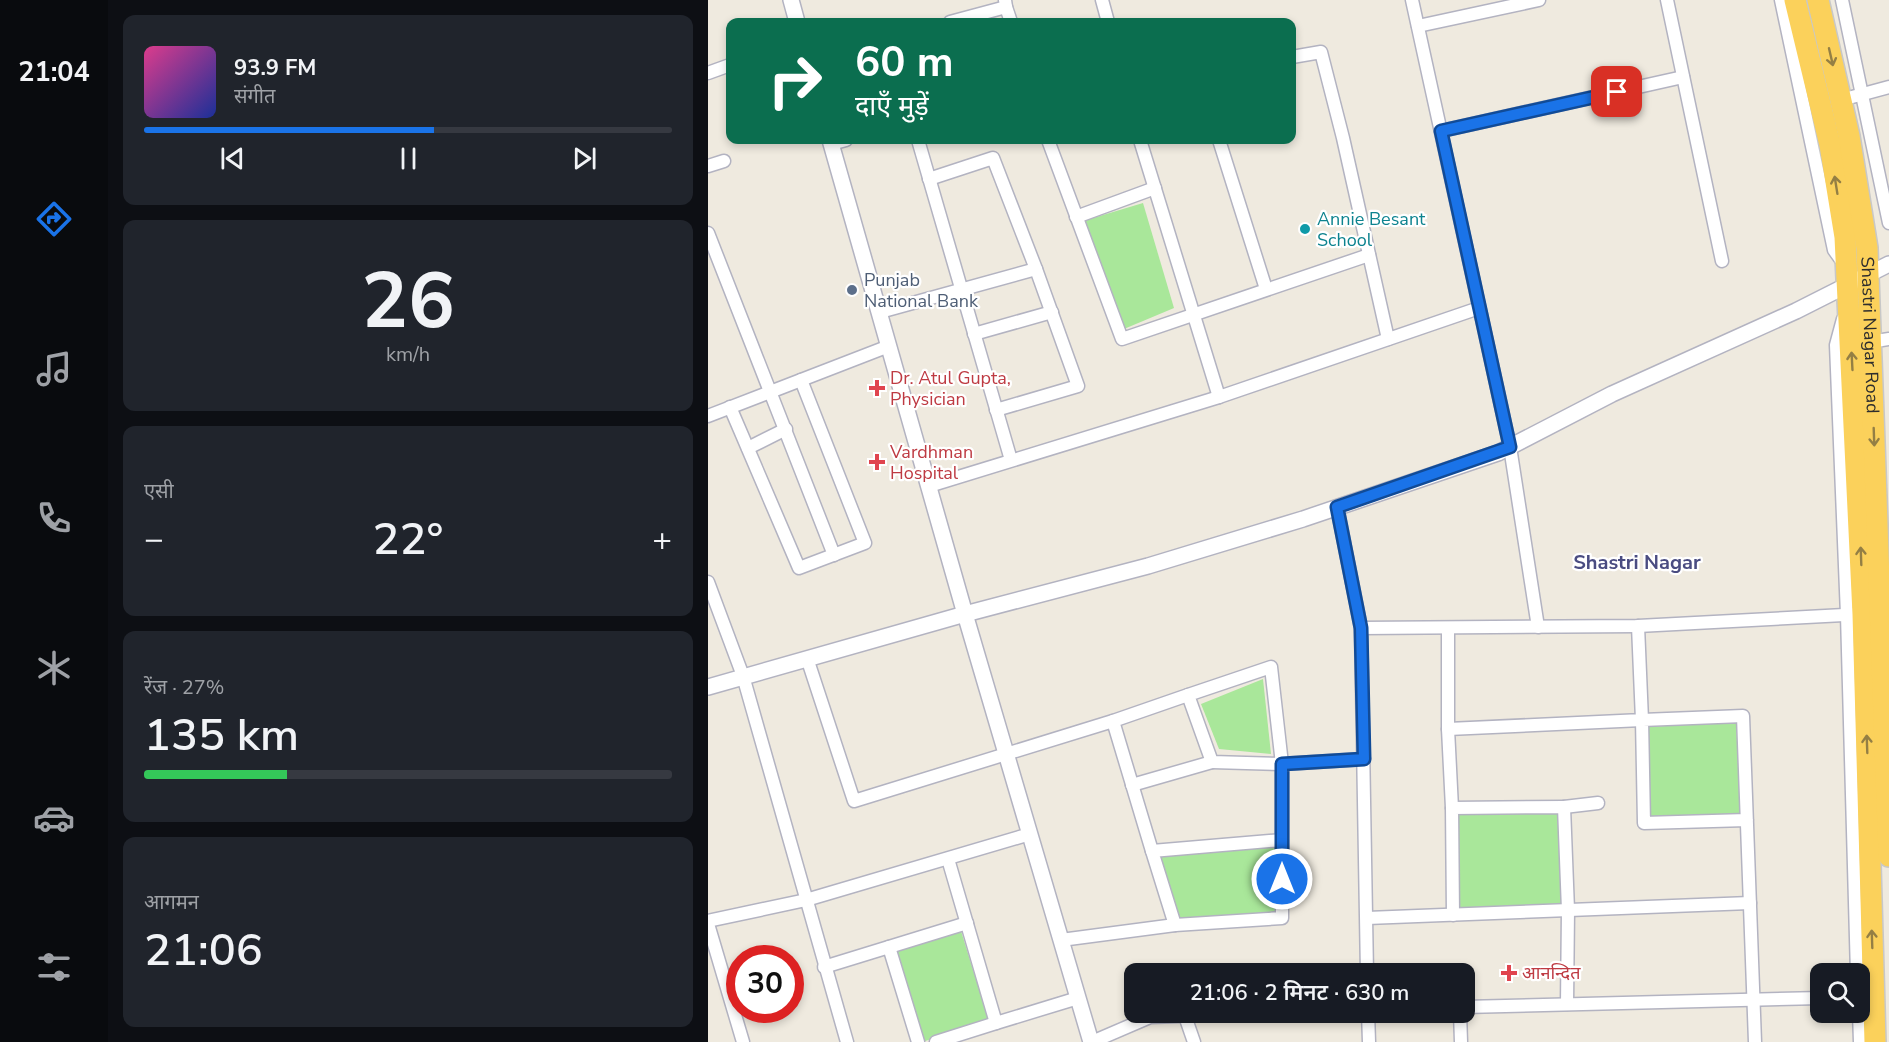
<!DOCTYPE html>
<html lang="hi">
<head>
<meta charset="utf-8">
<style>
  :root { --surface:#171b24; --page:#20242c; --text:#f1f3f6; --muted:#9ea1a6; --line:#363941; --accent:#1a73e8 }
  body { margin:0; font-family:"Nunito Sans","Noto Sans Devanagari",sans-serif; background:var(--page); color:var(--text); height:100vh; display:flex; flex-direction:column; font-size:22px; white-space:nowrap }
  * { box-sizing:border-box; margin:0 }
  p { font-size:20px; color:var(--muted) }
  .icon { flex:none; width:33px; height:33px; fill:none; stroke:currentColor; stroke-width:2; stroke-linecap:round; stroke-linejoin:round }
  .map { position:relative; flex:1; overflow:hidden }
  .panel { display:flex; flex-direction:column; gap:15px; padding:15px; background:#0d0f14; width:600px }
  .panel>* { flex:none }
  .top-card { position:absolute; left:18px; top:18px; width:570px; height:126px; border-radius:12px; box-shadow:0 3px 9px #0003; background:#0b6e4f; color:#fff; overflow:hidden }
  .controls { position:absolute; left:1102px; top:963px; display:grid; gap:12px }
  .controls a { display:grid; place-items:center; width:60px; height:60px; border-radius:12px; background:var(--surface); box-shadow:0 3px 9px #0003; font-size:30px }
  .speed { position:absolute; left:18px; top:945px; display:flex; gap:12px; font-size:30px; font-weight:700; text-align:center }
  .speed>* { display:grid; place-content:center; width:78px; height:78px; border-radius:50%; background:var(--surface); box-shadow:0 3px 9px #0003; line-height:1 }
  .speed .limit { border:9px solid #d22; background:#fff; color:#111 }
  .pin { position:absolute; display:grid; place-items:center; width:51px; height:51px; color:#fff; margin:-26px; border-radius:12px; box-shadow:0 3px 9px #0006 }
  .me { position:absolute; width:66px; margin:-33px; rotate:0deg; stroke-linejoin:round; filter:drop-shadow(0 0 4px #0008) }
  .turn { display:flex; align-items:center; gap:21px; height:126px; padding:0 30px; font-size:27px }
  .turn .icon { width:78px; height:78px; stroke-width:2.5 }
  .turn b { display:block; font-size:42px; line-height:51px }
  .big { font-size:45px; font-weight:600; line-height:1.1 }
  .panel .tile { flex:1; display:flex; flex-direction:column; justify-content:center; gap:9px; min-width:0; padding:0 21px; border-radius:12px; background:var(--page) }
  .panel .dial { align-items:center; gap:0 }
  .dial b { font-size:78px; line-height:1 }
  .song { display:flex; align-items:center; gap:18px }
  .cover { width:72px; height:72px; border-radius:9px; background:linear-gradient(135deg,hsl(330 70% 55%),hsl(230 70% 35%)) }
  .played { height:6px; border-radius:3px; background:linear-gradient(90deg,var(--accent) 55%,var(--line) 55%) }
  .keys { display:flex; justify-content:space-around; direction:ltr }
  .heat { display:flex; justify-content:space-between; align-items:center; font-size:33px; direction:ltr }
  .charge { height:9px; border-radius:4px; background:linear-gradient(90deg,#34c759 27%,var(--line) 0) }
  .trip { position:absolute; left:416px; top:963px; width:351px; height:60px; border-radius:12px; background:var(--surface); box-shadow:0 3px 9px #0003; font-weight:600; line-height:60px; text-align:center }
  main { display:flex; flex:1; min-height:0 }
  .menu { display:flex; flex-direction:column; width:108px; justify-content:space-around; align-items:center; background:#090b0e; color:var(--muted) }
  .menu .icon { width:42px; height:42px }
  .menu .selected { color:var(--accent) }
  .menu b { font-size:27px; color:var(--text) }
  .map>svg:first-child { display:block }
  .green { fill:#a9e79a }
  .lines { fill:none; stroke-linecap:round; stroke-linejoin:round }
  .minor-casing { stroke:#b3b3c1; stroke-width:15 }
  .tertiary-casing { stroke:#b3b3c1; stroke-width:18 }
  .trunk-casing { stroke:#c8c8c8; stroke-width:24 }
  .minor { stroke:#fff; stroke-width:12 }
  .tertiary { stroke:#fff; stroke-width:15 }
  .trunk { stroke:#fbd15b; stroke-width:21 }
  .oneway { stroke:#947f44 }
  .route-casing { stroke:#114b97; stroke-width:15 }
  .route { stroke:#1a73e8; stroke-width:10 }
  .culture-dot { fill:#0f9aa8; stroke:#fff; stroke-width:2 }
  .service-dot { fill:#5c6f8a; stroke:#fff; stroke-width:2 }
  .health-dot { fill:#e0444e; stroke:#fff; stroke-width:2 }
  .labels { text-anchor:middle; stroke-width:4.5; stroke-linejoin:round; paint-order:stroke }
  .culture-label { font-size:18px; fill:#0d838f; stroke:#fff; text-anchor:start }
  .service-label { font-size:18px; fill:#4e5e75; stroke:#fff; text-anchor:start }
  .street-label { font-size:18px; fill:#2d2d2d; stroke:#fff }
  .health-label { font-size:18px; fill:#be3a42; stroke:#fff; text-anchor:start }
  .neighbourhood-label { font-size:20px; font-weight:bold; fill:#4a4c81; stroke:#fff }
</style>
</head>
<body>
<main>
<nav class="menu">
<b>21:04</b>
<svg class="icon selected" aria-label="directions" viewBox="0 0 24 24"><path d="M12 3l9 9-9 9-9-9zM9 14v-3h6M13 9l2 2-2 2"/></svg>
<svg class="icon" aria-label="music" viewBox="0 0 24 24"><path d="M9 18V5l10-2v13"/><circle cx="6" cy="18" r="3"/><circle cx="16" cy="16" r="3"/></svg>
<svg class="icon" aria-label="phone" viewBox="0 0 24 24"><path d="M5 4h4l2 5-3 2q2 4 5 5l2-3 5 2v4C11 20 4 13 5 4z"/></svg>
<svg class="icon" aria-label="climate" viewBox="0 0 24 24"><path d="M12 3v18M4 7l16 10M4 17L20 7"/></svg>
<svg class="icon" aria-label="car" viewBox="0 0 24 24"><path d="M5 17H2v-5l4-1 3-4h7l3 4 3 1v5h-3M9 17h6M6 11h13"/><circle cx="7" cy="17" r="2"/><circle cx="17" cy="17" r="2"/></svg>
<svg class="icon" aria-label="filters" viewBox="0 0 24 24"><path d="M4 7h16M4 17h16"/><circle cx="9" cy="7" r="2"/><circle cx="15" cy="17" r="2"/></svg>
</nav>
<section class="panel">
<div class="tile">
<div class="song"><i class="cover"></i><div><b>93.9 FM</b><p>संगीत</p></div></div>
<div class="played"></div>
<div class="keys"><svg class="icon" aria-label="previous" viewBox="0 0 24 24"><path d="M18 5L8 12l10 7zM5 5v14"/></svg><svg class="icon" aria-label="pause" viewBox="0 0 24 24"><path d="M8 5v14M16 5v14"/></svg><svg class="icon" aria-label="next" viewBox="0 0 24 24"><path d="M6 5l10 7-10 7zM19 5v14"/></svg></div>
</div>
<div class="tile dial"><b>26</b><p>km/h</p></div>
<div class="tile"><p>एसी</p>
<div class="heat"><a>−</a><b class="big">22°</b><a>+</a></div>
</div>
<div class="tile"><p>रेंज · 27%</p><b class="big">135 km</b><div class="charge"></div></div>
<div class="tile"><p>आगमन</p><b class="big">21:06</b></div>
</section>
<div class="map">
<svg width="1181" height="1042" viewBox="0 0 1181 1042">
  <rect width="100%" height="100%" fill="#efeadf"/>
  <g class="green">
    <path d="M 435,203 L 466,308 L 416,329 L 375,221 Z"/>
    <path d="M 555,679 L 563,754 L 511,749 L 493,704 Z"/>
    <path d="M 1028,722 L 1033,815 L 940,816 L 940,727 Z"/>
    <path d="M 849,811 L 855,906 L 752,909 L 750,814 Z"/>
    <path d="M 569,845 L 568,914 L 469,920 L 451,856 Z"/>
    <path d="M 253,931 L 281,1021 L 214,1042 L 188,951 Z"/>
  </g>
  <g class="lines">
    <defs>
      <g id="minor">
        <path d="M 394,0 L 400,22"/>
        <path d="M 704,0 L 802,447 L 830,627"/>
        <path d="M 959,0 L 1014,261"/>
        <path d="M 1073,0 L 1126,250 L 1136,264"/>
        <path d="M 1134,0 L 1181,223"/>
        <path d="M 298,7 L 303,22"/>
        <path d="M 242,22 L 298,7 L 297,0"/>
        <path d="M 710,26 L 831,0"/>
        <path d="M 584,57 L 613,52 L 635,138 L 680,339"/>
        <path d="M 0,73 L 22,65"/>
        <path d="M 1133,100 L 1181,87"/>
        <path d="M 733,131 L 975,77"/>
        <path d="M 210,140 L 303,460"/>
        <path d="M 340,140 L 414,339 L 661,255"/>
        <path d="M 432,140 L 511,397"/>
        <path d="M 511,140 L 558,289"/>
        <path d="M 123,144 L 138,140"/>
        <path d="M 0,166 L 16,161"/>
        <path d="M 368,217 L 447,188"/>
        <path d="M 0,233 L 126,555"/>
        <path d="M 172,312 L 328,269 L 285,158 L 221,179"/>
        <path d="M 1135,319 L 1128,345 L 1139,615 L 1149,974"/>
        <path d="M 266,334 L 344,312"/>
        <path d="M 1162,342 L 1181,339"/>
        <path d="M 22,407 L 91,568 L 157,543 L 93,380"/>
        <path d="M 288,410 L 370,386 L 328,269"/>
        <path d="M 0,416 L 181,346"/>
        <path d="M 40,448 L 78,429"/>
        <path d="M 221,486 L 511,397 L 771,308"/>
        <path d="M 629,507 L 653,628"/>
        <path d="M 0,582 L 35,676 L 139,1042"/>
        <path d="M 99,658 L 146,801 L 405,721"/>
        <path d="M 563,667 L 574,764 L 504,762 L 480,695 Z"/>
        <path d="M 740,729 L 740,628"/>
        <path d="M 424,785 L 504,762"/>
        <path d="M 856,807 L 890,803"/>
        <path d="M 744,808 L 740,729 L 934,720 L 930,626"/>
        <path d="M 1039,820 L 936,823 L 934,720 L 1035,716 L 1047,1042"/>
        <path d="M 574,840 L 444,851 L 467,925 L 574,918 L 574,764 L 656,759"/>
        <path d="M 444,851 L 405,721 L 480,695"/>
        <path d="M 240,859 L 288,1023 L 370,998"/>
        <path d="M 745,915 L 744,808 L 856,807 L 860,910 L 859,1004"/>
        <path d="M 659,918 L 1042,903"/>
        <path d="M 0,921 L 98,900 L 322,834"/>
        <path d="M 0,924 L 35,1042"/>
        <path d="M 353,940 L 467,925"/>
        <path d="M 181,947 L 210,1042"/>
        <path d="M 116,967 L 259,923"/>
        <path d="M 659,974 L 653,628 L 930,626 L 1155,614"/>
        <path d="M 756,1007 L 1113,998"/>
        <path d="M 660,1012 L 661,1042"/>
        <path d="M 752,1012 L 753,1042"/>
        <path d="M 1151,1012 L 1152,1042"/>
        <path d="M 477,1016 L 486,1042"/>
        <path d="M 228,1042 L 288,1023"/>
        <path d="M 384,1042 L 442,1017 L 583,1012"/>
      </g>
      <g id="tertiary">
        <path d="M 83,0 L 89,22"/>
        <path d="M 122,140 L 257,614 L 383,1042"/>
        <path d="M 0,687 L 257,614 L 440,566 L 595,519 L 790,453 L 904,394 L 1088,311 L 1181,264"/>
      </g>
      <g id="trunk">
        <path d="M 1087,0 L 1122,145 L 1137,237 L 1155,614 L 1167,1042"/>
        <path id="s1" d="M 1110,0 L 1141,136 L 1159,248 L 1181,856"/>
      </g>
    </defs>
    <use href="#minor" class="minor-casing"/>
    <use href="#tertiary" class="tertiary-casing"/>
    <use href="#trunk" class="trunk-casing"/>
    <use href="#minor" class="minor"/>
    <use href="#tertiary" class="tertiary"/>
    <use href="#trunk" class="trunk"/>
  </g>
  <defs><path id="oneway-shaft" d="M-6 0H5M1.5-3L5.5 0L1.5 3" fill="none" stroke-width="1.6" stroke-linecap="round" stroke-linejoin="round" transform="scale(1.5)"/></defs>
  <g class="oneway">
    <use href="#oneway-shaft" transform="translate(1123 57) rotate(77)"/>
    <use href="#oneway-shaft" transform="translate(1128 185) rotate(-99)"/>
    <use href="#oneway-shaft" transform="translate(1144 361) rotate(-93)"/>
    <use href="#oneway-shaft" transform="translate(1166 437) rotate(88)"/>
    <use href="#oneway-shaft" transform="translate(1153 556) rotate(-92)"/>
    <use href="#oneway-shaft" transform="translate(1159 744) rotate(-92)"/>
    <use href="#oneway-shaft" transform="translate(1164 939) rotate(-92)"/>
  </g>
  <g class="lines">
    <defs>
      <path id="route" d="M 574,879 L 574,764 L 656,759 L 653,628 L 629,507 L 802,447 L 733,131 L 909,92"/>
    </defs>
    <use href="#route" class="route-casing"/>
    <use href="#route" class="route"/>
  </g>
  <circle class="culture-dot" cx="597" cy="229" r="6"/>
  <circle class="service-dot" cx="144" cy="290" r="6"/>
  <g class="health-dot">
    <path d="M166 379h6v6h6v6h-6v6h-6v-6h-6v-6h6z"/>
    <path d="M166 453h6v6h6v6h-6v6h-6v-6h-6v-6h6z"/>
    <path d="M798 964h6v6h6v6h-6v6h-6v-6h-6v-6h6z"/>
  </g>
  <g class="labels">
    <g class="culture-label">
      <text x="609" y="225">Annie Besant<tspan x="609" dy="21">School</tspan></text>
    </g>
    <g class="service-label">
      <text x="156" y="286">Punjab<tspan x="156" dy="21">National Bank</tspan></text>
    </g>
    <g class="street-label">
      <text dy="6" stroke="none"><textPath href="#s1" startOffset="340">Shastri Nagar Road</textPath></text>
    </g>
    <g class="health-label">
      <text x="182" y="384">Dr. Atul Gupta,<tspan x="182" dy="21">Physician</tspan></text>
      <text x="182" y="458">Vardhman<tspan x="182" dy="21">Hospital</tspan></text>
      <text x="814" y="979">आनन्दित</text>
    </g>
    <g class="neighbourhood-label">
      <text x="929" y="569">Shastri Nagar</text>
    </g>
  </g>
</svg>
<div class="controls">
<a><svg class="icon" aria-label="search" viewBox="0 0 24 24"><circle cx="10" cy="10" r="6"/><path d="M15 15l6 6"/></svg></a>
</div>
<div class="speed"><div class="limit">30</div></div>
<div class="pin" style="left:909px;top:92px;background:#d93025"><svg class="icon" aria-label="arrive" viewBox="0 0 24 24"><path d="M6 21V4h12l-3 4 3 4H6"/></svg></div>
<svg class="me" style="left:574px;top:879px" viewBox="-20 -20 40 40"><circle r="17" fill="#1a73e8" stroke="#fff" stroke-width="3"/><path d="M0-11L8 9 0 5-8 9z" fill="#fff"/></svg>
<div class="trip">21:06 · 2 मिनट · 630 m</div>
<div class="top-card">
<div class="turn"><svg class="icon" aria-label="right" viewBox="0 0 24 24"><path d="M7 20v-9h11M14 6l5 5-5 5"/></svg><div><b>60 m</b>दाएँ मुड़ें</div></div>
</div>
</div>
</main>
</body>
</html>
